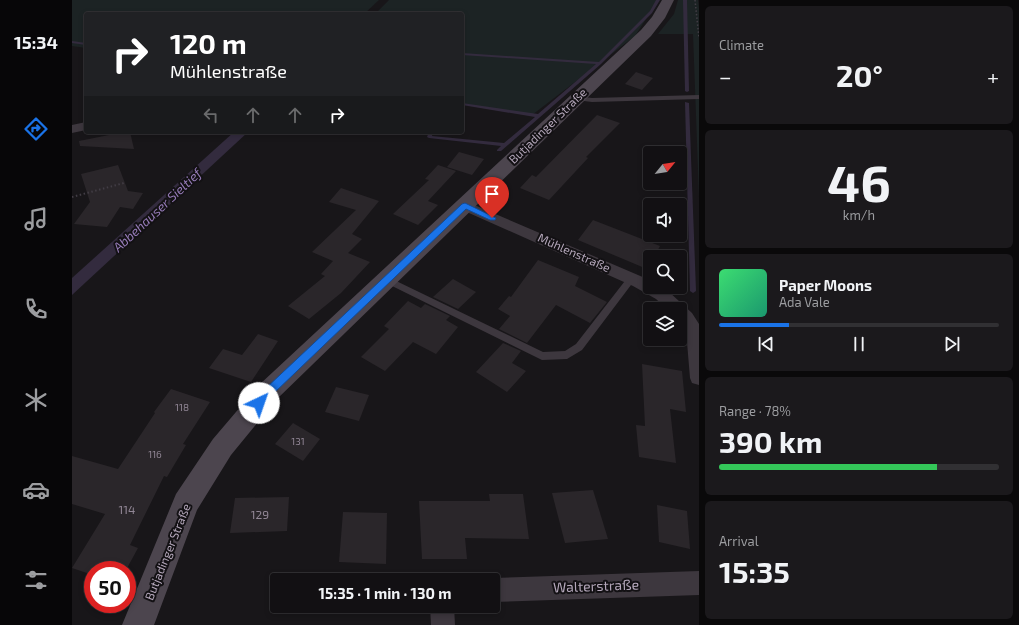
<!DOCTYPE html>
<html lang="en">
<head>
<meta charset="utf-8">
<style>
  :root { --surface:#121013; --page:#1b191c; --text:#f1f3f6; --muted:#9c9da0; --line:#313033; --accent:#1a73e8 }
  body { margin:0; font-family:"Exo 2",sans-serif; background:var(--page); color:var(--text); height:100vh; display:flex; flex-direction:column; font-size:15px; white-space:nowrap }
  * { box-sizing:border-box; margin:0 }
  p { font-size:13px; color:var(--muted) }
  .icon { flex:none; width:22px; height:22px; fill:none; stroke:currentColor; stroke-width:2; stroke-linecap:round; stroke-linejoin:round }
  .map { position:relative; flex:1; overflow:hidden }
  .side { display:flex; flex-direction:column; gap:6px; padding:6px; background:#0a090a; width:320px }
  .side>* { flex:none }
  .banner { position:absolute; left:12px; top:12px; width:380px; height:122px; border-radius:4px; box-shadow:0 2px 6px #0003,0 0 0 1px var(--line); background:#202124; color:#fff; overflow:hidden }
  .needle { width:26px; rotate:60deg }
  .tools { position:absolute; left:571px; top:146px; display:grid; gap:8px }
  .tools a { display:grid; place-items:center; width:44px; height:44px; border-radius:4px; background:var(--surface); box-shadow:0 2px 6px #0003,0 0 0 1px var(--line); font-size:20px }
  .speed { position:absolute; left:12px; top:561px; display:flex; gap:8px; font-size:20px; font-weight:700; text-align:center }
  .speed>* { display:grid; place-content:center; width:52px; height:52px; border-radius:50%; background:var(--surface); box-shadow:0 2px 6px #0003,0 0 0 1px var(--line); line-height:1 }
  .speed .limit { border:6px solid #d22; background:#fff; color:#111 }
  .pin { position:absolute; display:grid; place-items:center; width:34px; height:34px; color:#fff; margin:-41px -17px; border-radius:50% 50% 50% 0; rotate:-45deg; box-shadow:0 0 4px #0007 }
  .pin .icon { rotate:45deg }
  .me { position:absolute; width:44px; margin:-22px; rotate:42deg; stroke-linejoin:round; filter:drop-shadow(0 0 3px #0008) }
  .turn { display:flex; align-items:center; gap:14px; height:84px; padding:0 20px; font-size:18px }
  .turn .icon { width:52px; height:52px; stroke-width:2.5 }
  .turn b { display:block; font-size:28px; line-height:34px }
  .lanes { display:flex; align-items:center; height:38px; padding:0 20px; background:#0003; justify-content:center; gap:20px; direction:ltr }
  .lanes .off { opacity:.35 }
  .big { font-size:30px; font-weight:700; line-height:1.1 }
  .side .widget { flex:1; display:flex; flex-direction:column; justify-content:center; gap:6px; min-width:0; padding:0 14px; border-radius:6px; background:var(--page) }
  .side .dial { align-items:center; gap:0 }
  .dial b { font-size:52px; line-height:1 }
  .song { display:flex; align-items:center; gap:12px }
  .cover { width:48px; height:48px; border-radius:6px; background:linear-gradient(135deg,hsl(140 70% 55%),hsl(160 70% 35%)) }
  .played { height:4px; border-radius:2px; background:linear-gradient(90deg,var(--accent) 25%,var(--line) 25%) }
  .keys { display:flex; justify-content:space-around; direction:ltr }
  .heat { display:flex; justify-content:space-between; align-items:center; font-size:22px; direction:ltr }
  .charge { height:6px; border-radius:3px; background:linear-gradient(90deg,#34c759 78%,var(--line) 0) }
  .trip { position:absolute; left:198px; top:573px; width:230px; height:40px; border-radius:4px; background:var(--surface); box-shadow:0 2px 6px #0003,0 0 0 1px var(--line); font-weight:700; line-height:40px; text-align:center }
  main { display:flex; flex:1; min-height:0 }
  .tabs { display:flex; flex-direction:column; width:72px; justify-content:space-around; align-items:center; background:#070608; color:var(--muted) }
  .tabs .icon { width:28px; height:28px }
  .tabs .selected { color:var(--accent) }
  .tabs b { font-size:18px; color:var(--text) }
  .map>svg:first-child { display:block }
  .green { fill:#1c2324 }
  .water { fill:#332b3e }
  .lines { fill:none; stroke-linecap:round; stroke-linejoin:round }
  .stream { fill:#332b3e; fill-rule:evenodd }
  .building { fill:#2a262a }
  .path-far1 { stroke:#423d45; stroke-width:1.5; stroke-dasharray:1.5 2; stroke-linecap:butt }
  .path { stroke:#423d45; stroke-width:2; stroke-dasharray:1.5 2.5; stroke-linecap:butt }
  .service { fill:#3d373e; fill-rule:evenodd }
  .minor { fill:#3d373e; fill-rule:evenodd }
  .secondary { fill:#4c454e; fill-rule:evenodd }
  .route { fill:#1a73e8; stroke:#114b97 }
  .labels { text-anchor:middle; stroke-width:4; stroke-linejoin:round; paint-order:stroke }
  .number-label { font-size:10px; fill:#928796 }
  .street-label { font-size:12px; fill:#b4a7ba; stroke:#131114 }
  .near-number-label { font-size:12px; fill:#928796 }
  .water-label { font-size:13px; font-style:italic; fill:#967bb8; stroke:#131114 }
  .near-street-label { font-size:14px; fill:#b4a7ba; stroke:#131114 }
</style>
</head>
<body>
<main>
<nav class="tabs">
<b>15:34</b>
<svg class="icon selected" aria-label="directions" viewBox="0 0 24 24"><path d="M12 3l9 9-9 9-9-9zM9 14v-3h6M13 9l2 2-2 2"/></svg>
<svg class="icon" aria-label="music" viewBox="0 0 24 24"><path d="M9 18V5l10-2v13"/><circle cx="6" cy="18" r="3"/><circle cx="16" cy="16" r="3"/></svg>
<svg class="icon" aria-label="phone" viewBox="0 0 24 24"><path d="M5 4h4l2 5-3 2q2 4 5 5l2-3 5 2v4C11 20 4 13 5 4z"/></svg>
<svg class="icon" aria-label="climate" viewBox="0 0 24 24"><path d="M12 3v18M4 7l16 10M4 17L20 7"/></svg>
<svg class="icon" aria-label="car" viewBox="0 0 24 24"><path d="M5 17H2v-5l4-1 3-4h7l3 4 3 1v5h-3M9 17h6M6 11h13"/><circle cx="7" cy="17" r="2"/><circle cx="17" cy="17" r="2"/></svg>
<svg class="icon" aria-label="filters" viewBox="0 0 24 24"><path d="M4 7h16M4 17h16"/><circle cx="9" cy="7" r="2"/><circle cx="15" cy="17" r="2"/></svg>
</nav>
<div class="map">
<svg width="627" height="625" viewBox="0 0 627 625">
  <rect width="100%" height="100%" fill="#181619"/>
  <g class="green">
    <path d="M 0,0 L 307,0 L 292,14 L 14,14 L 14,48 L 0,46 Z"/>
    <path d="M 317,0 L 586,0 L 563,36 L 460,115 L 390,104 L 390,14 L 303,14 Z"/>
    <path d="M 606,0 L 626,0 L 627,8 L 627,197 L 621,34 L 586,34 L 602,14 Z"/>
  </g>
  <path class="water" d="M 162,132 L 176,132 L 0,295 L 0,278 Z"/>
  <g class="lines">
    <g class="stream">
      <path d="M 584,0 L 588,0 L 580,13 L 529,64 L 429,151 L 425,151 L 425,150 L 429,146 L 357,138 L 355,137 L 357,132 L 361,132 L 360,136 L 432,143 L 463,117 L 390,105 L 390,103 L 466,114 L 524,64 L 390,55 L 390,53 L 527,62 L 578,11 Z"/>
      <path d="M 611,0 L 615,0 L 617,91 L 615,92 L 613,91 Z"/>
      <path d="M 0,41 L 14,43 L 14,45 L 0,43 Z"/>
      <path d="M 613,102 L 617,103 L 624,291 L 621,293 L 618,291 Z"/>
    </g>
  </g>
  <g class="building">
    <path d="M 564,72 L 581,78 L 570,90 L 553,84 Z"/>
    <path d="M 525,115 L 548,123 L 514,157 L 516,158 L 477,200 L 448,188 L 460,175 L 464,177 Z"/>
    <path d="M 52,132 L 58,132 L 62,149 L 8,146 L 7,141 Z"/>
    <path d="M 387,152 L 412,159 L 400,175 L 375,167 Z"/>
    <path d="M 46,165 L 56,191 L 71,193 L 61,209 L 48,207 L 35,227 L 2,224 L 18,202 L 9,174 Z"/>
    <path d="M 366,165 L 384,171 L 356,201 L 366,205 L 346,225 L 321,214 L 357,180 L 353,179 Z"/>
    <path d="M 269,188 L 307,201 L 280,234 L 290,239 L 276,253 L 298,262 L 269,293 L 237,319 L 216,306 L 253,276 L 249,274 L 261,261 L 240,252 L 284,210 L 257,202 Z"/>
    <path d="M 521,220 L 588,246 L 582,257 L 578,257 L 578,263 L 575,269 L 506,240 Z"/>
    <path d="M 466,260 L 507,277 L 503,286 L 535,302 L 518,323 L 484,305 L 455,343 L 427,329 L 438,316 L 426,309 L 437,296 L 439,297 Z"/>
    <path d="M 381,279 L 404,292 L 386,309 L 361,297 Z"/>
    <path d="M 336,301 L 349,308 L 353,304 L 378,316 L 374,320 L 386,327 L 364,354 L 341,342 L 313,371 L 289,357 L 317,329 L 312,326 Z"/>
    <path d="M 186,334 L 206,341 L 179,382 L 137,368 L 151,349 L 170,355 Z"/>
    <path d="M 431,343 L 449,351 L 440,363 L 454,371 L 435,392 L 404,372 Z"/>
    <path d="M 570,364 L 610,371 L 614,412 L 598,409 L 604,463 L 567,457 L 564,425 L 573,426 Z"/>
    <path d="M 264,387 L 297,395 L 287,421 L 253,412 Z"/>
    <path d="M 99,389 L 138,402 L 111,444 L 114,445 L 95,477 L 92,476 L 58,545 L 66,548 L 54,570 L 21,570 L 21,575 L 0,568 L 33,514 L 0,504 L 0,456 L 46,469 L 83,413 L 82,412 Z"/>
    <path d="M 221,423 L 248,439 L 231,461 L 203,444 Z"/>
    <path d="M 521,490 L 536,539 L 493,543 L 480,493 Z"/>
    <path d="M 417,494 L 451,494 L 457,539 L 393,538 L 395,559 L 350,559 L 347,501 L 418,501 Z"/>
    <path d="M 217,497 L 215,531 L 158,533 L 163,498 Z"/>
    <path d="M 585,505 L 615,511 L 618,549 L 587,542 Z"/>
    <path d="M 271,512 L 315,513 L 314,564 L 267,562 Z"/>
  </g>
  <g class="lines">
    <path class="path-far1" d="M 623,0 L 627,38"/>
    <path class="path" d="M 0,197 L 52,183"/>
    <g class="service">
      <path d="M 627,95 L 627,99 L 520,102 L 504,100 L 501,98 L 504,96 L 520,98 Z"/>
      <path d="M 559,276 L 563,279 L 562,281 L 510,350 L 495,359 L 470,360 L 312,282 L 311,280 L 315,277 L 318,278 L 471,352 L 493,351 L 504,344 L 556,277 Z"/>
    </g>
    <g class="minor">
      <path d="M 14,122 L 14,130 L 0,133 L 0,125 Z"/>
      <path d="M 393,201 L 573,278 L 578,281 L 578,287 L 589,287 L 596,291 L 620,313 L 627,324 L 627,385 L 620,383 L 618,378 L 615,342 L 608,322 L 608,309 L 595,309 L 584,299 L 561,286 L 388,209 L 386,206 L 388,203 Z"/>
      <path d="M 627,571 L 627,595 L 421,602 L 421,580 L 417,580 L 421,578 Z"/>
      <path d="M 358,606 L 382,606 L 383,625 L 359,625 Z"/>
    </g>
    <path class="secondary" d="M 590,0 L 602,0 L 593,18 L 579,36 L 205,399 L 159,455 L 125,510 L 82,625 L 50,625 L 104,494 L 141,439 L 187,385 L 569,30 L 580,17 Z"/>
  </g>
  <path class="route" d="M 393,203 L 424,218 L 423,220 L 418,220 L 394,209 L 200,395 C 195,401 191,409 183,406 L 182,403 L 193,389 L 390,204 Z"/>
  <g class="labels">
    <g class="number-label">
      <text x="110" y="411">118</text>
      <text x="226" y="445">131</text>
      <text x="83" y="458">116</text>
    </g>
    <g class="street-label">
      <text transform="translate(476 126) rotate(-44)" y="4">Butjadinger Straße</text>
      <text transform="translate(502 253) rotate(24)" y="4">Mühlenstraße</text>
      <text transform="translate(96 552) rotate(-68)" y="4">Butjadinger Straße</text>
    </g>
    <g class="near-number-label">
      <text x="55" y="514">114</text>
      <text x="188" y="519">129</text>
    </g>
    <g class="water-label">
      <text transform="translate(85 210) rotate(-43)" y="5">Abbehauser Sieltief</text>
    </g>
    <g class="near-street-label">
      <text transform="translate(524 586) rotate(-2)" y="5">Walterstraße</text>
    </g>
  </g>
</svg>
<div class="tools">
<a><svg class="needle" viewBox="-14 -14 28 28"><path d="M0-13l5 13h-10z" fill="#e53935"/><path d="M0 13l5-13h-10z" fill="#9c9da0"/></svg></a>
<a><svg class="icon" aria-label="sound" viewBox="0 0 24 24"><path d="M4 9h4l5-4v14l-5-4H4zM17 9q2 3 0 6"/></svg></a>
<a><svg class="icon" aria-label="search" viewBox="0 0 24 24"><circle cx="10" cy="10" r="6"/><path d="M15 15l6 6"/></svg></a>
<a><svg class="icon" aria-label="layers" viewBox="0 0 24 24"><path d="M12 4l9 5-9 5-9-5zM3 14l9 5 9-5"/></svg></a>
</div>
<div class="speed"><div class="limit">50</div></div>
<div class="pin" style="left:420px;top:218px;background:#d93025"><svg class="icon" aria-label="arrive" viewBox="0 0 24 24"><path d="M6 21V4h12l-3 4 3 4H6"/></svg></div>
<svg class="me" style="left:187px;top:403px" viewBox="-20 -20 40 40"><circle r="19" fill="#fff"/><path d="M0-13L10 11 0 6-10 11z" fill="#1a73e8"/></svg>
<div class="trip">15:35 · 1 min · 130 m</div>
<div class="banner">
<div class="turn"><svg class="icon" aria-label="right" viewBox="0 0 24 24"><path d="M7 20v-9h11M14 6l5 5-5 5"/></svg><div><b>120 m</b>Mühlenstraße</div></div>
<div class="lanes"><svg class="icon off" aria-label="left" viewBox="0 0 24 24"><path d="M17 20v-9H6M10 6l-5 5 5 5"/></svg><svg class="icon off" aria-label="ahead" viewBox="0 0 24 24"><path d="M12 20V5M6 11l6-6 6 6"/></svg><svg class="icon off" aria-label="ahead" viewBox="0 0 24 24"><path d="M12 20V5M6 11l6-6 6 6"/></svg><svg class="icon" aria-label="right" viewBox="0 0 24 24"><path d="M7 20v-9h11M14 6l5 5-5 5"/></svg></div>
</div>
</div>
<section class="side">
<div class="widget"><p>Climate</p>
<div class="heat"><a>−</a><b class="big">20°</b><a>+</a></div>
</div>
<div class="widget dial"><b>46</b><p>km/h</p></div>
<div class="widget">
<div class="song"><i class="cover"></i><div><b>Paper Moons</b><p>Ada Vale</p></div></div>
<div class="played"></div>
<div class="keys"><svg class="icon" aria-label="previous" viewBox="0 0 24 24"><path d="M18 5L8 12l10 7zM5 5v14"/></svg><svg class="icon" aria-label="pause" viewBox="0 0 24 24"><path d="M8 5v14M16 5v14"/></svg><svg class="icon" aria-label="next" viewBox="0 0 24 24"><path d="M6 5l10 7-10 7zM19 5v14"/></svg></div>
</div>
<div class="widget"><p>Range · 78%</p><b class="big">390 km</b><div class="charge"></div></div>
<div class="widget"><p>Arrival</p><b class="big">15:35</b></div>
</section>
</main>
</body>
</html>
